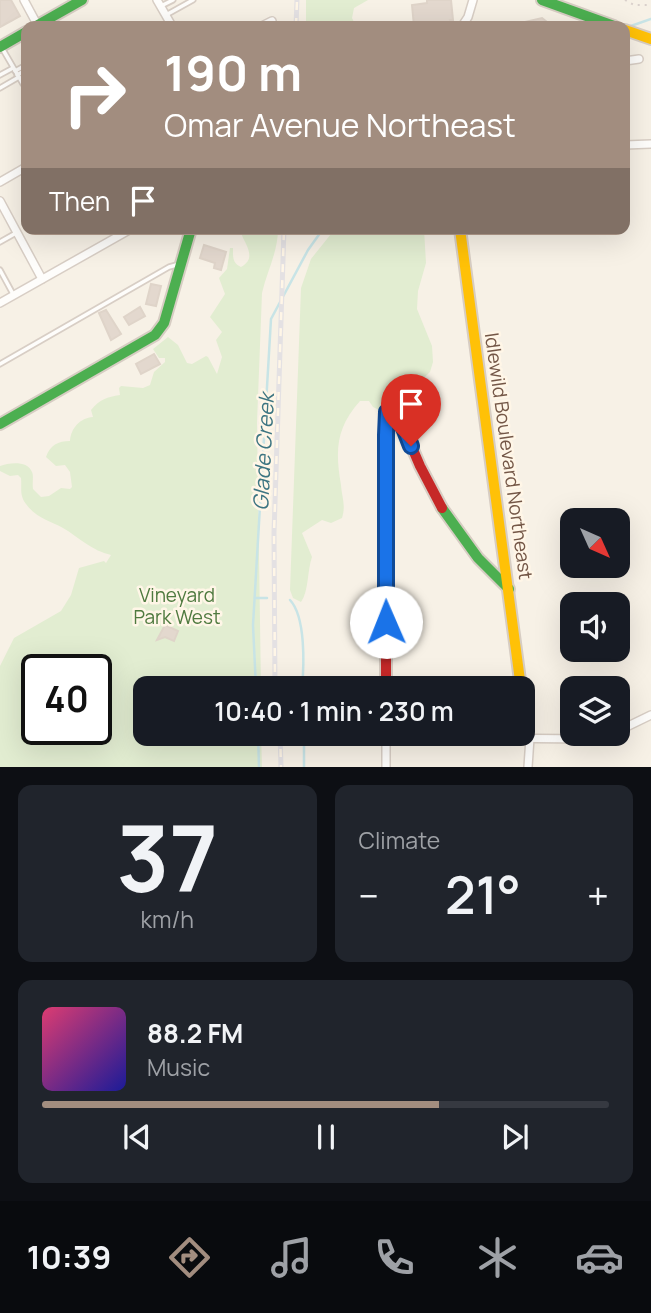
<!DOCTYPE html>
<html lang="en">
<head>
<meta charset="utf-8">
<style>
  :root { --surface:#171b24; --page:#20242c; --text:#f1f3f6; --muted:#9ea1a6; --line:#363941; --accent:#a28d7f }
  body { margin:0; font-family:Manrope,sans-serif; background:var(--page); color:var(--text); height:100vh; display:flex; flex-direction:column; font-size:26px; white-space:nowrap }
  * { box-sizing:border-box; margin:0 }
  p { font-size:23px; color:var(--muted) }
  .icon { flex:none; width:38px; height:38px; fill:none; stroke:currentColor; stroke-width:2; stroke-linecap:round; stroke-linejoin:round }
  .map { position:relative; height:767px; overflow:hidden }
  .drawer { display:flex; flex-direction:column; gap:18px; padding:18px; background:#0d0f14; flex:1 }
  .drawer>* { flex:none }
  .banner { position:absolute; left:21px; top:21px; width:609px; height:214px; border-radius:14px; box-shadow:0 7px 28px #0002; background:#a28d7f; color:#fff; overflow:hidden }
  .needle { width:46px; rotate:135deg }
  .tools { position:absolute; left:560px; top:508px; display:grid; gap:14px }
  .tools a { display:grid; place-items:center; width:70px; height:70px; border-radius:14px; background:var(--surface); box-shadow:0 7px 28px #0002; font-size:35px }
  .speed { position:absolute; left:21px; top:654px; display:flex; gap:14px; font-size:35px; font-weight:700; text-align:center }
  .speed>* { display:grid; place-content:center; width:91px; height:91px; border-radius:50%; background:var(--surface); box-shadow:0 7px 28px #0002; line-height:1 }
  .speed .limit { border:4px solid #111; border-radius:10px; background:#fff; color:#111 }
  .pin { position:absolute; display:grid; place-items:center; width:60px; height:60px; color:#fff; margin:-72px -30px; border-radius:50% 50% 50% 0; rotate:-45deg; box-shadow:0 0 7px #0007 }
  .pin .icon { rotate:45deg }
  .me { position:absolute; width:77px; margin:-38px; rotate:359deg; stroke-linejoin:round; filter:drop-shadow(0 0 5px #0008) }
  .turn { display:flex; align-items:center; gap:24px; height:147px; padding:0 28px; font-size:32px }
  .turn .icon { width:91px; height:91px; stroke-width:2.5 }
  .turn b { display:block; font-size:49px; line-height:60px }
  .then { display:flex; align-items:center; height:66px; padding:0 28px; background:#0003; gap:14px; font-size:26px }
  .big { font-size:52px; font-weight:600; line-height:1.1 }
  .drawer .tile { flex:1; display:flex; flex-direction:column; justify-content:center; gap:10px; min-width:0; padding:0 24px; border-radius:14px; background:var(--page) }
  .drawer .dial { align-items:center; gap:0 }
  .dial b { font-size:91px; line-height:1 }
  .song { display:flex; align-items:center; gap:21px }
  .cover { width:84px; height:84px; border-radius:10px; background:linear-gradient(135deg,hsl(340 70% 55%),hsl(240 70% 35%)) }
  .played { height:7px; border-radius:4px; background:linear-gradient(90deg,var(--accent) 70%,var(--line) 70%) }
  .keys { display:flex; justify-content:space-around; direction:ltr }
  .heat { display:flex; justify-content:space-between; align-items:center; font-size:38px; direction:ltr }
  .drawer .tiles { flex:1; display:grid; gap:18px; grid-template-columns:1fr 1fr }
  .tile:last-child { grid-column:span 2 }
  .trip { position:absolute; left:133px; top:676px; width:402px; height:70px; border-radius:14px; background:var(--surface); box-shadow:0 7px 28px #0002; font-weight:600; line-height:70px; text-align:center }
  .dock { display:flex; height:112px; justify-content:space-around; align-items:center; background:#090b0e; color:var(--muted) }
  .dock .icon { width:49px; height:49px }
  .dock .current { color:var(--accent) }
  .dock b { font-size:32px; color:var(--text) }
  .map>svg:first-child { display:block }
  .green { fill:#e2edd1; fill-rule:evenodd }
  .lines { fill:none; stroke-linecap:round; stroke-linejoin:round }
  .stream { stroke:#c8e4e6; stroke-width:2.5 }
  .building { fill:#e3d8ce; stroke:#dfd4c9; stroke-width:2 }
  .lane-casing { stroke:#d8cec5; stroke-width:7 }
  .street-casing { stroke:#d8cec5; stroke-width:10 }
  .fast-casing { stroke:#d7cdc3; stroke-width:14 }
  .slow-casing { stroke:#d7cdc3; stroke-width:14 }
  .jam-casing { stroke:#d7cdc3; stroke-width:14 }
  .path { stroke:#d9d0cb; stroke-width:2; stroke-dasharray:2 5; stroke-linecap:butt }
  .lane { stroke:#fefdfb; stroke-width:3.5 }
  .street { stroke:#fefdfb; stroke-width:7 }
  .fast { stroke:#4caf50; stroke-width:10 }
  .slow { stroke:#ffc107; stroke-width:10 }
  .jam { stroke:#c62828; stroke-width:10 }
  .rail-casing { stroke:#e4e1e3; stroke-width:5 }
  .rail { stroke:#fff6e7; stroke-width:2.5; stroke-dasharray:8; stroke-linecap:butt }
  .route-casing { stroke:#114b97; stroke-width:18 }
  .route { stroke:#1a73e8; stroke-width:12 }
  .labels { text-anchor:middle; stroke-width:5; stroke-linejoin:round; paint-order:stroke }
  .street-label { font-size:19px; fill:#745747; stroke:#fff6e7 }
  .park-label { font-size:19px; fill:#4f7a3f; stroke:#fff6e7 }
  .water-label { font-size:21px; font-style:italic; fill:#3d7582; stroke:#fff6e7 }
</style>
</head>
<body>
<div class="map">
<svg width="651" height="767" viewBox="0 0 651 767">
  <rect width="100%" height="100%" fill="#f7f1e6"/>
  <g class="green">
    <path d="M 306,0 L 368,0 L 354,8 L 352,18 L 356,26 L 306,26 Z"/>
    <path d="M 246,229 L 278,229 C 278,252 267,271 262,293 L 257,423 L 261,688 L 145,688 L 145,733 L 261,733 L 262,767 L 0,767 L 0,666 L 14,638 L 61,611 L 71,595 L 79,568 L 104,561 L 106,563 L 111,555 C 92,551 80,538 63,528 C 49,520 37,519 26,504 C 19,495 22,488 21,478 L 18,475 L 10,476 L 0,471 L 0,466 C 9,463 27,460 32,472 C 34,476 32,483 33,489 L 41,497 L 49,496 L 61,488 L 70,489 L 72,487 L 70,472 L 65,465 L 56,466 L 46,457 C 50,445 58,441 70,441 C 71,428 80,418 93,417 L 91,410 C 100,399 107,397 120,395 L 119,388 L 121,386 L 143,388 L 150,385 L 154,372 L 165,362 L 165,358 L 159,358 L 153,349 L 168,337 L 178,345 L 187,363 L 192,364 L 206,356 L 208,357 L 217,374 L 222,357 L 216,340 L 222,332 L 210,317 L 225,294 L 219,278 L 227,269 L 230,248 L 233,248 C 233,256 232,263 241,267 C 257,258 246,246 241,233 ZM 37,670 L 96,670 L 96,730 L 37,730 Z"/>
    <path d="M 335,229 L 424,229 L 426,263 L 418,291 L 417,309 L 432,346 L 433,362 L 430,372 L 408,393 L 408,403 C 398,407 390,403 379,410 L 373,407 L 369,401 L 360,401 C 336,428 335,450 341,485 C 342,498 346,505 342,518 L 331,523 L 322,520 L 302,533 L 312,557 C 307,571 309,591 301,602 L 293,598 L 290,590 L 301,288 L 311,259 Z"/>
  </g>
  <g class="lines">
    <g class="stream">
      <path d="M 628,27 L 651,19"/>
      <path d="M 255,598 L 267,598"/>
      <path d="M 290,600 C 306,617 304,666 302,688"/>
      <path d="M 256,688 L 253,625 L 271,319 L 308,250 L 323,229"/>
      <path d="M 258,733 L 259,767"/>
      <path d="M 304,733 L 304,767"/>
    </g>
  </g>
  <g class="building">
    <path d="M 0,0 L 11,0 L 20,16 L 0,27 Z"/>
    <path d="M 427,0 L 451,0 L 453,20 L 450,20 L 451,26 L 414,26 L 412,5 L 427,3 Z"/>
    <path d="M 542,18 L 552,26 L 516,26 L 516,24 Z"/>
    <path d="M 204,245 L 226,252 L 221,270 L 214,268 L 215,263 L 200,258 Z"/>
    <path d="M 151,284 L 161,286 L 156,306 L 146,304 Z"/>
    <path d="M 140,307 L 145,316 L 129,325 L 124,317 Z"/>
    <path d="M 106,310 L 121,334 L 111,340 L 99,313 Z"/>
    <path d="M 154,354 L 160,364 L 141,374 L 136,364 Z"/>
    <path d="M 165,625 L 178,631 L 174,641 L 165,637 L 157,640 Z"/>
  </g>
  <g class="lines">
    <defs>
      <g id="lane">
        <path d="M 161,6 L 173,0"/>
        <path d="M 166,15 L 193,0"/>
        <path d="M 2,48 L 23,84 L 26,82"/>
        <path d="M 15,71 L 26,65"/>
        <path d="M 0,75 L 13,68"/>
        <path d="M 17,75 L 26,70"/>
        <path d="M 0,88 L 19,77"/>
        <path d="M 0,242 L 16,233"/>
        <path d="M 0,270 L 13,294"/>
        <path d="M 0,364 L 169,267 L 180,264"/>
      </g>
      <g id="street">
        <path d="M 24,0 L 38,26"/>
        <path d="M 157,0 L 172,26"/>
        <path d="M 262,26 L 272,21"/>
        <path d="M 462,26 L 468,17 L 473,0"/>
        <path d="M 625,61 L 639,59"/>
        <path d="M 625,145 L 651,144"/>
        <path d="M 0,182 L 26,167"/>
        <path d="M 0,201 L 42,279"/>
        <path d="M 0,303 L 131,229"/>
        <path d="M 523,703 L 530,738 L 528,767"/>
        <path d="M 618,731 L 651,715"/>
        <path d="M 386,734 L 386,767"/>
        <path d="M 386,737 L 588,739 L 613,733"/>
      </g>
      <g id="fast">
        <path d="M 542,0 L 614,26"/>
        <path d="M 36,26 L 82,0"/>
        <path d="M 0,47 L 26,32"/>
        <path d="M 0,424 L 155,335 L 164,323 L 191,229"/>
        <path d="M 442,508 L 478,558 L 509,589"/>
      </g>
      <g id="slow">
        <path d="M 625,30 L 651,39"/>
        <path d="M 460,229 L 521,688"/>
      </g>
      <path id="jam" d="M 386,688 L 386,435 L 389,410 L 396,410 L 420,466 L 442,508"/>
    </defs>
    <use href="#lane" class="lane-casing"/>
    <use href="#street" class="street-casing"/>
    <use href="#fast" class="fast-casing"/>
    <use href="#slow" class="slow-casing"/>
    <use href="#jam" class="jam-casing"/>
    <path class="path" d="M 625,0 L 634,5 L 651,5"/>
    <use href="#lane" class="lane"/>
    <use href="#street" class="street"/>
    <use href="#fast" class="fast"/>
    <use href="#slow" class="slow"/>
    <use href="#jam" class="jam"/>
    <defs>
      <g id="rail">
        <path d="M 296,26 L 297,0"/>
        <path d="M 275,688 L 274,533 L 284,229"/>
        <path d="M 280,733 L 281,767"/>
      </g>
    </defs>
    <use href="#rail" class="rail-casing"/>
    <use href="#rail" class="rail"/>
  </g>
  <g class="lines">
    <defs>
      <path id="route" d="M 386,622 L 386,435 L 387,412 L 391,409 L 397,410 L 411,446"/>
    </defs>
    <use href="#route" class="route-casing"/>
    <use href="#route" class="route"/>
  </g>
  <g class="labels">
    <g class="street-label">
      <text transform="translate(509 456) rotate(82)" y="7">Idlewild Boulevard Northeast</text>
    </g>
    <g class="park-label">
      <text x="177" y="602">Vineyard<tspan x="177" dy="22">Park West</tspan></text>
    </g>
    <g class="water-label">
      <text transform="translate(264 452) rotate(-87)" y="7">Glade Creek</text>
    </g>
  </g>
</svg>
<div class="tools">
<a><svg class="needle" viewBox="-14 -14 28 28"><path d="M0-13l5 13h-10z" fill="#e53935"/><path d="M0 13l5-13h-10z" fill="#9ea1a6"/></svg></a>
<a><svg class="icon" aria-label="sound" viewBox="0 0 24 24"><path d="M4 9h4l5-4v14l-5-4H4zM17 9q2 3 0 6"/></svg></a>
<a><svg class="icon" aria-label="layers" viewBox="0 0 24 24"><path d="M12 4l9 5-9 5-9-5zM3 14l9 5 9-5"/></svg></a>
</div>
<div class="speed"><div class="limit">40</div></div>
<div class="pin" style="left:411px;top:446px;background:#d93025"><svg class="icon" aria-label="arrive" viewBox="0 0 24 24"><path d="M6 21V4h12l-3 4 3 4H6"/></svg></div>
<svg class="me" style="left:386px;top:622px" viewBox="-20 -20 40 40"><circle r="19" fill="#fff"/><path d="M0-13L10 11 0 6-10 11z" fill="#1a73e8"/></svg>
<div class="trip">10:40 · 1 min · 230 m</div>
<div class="banner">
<div class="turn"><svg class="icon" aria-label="right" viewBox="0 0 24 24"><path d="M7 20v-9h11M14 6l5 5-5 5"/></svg><div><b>190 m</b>Omar Avenue Northeast</div></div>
<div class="then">Then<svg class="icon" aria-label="arrive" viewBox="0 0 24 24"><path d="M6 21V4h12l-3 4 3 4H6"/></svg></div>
</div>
</div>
<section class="drawer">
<div class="tiles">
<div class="tile dial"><b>37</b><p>km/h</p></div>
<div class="tile"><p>Climate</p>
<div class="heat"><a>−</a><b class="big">21°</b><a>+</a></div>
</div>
<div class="tile">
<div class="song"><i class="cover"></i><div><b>88.2 FM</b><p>Music</p></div></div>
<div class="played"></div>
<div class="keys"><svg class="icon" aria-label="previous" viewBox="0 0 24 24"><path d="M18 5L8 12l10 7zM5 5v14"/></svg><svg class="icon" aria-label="pause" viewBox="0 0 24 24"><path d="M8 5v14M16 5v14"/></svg><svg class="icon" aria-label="next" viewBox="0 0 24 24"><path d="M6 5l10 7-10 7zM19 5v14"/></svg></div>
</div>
</div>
</section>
<nav class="dock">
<b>10:39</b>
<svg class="icon current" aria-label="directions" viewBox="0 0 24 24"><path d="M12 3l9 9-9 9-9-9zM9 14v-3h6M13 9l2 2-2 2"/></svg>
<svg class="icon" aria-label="music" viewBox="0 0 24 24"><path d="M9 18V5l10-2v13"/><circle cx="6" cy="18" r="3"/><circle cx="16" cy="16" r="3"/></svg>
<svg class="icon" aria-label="phone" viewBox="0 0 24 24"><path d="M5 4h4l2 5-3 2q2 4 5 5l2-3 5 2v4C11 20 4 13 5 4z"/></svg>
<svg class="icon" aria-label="climate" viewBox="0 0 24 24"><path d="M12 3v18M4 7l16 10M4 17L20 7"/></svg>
<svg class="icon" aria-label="car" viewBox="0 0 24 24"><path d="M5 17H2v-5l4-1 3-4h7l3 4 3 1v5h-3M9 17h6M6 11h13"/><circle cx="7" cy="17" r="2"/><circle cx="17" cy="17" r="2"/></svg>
</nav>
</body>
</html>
